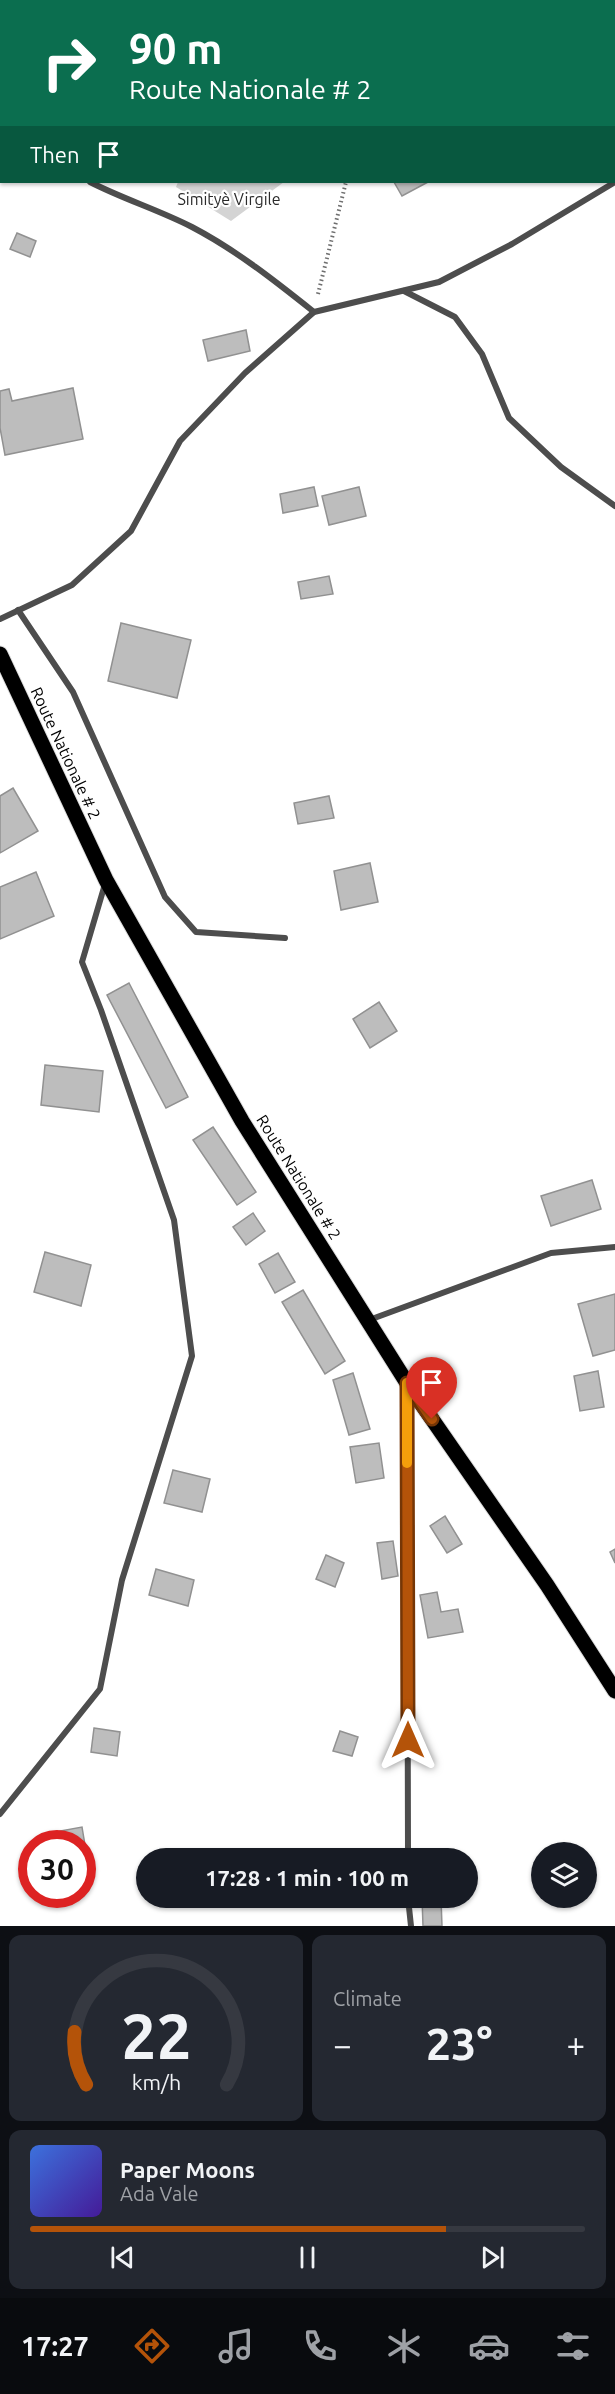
<!DOCTYPE html>
<html lang="en">
<head>
<meta charset="utf-8">
<style>
  :root { --surface:#171b24; --page:#242831; --text:#f1f3f6; --muted:#9ea1a6; --line:#363941; --accent:#b45309 }
  body { margin:0; font-family:Ubuntu,sans-serif; background:var(--page); color:var(--text); height:100vh; display:flex; flex-direction:column; font-size:22px; white-space:nowrap }
  * { box-sizing:border-box; margin:0 }
  p { font-size:20px; color:var(--muted) }
  .icon { flex:none; width:33px; height:33px; fill:none; stroke:currentColor; stroke-width:2; stroke-linecap:round; stroke-linejoin:round }
  .map { position:relative; height:1926px; overflow:hidden }
  .details { display:flex; flex-direction:column; gap:9px; padding:9px; background:#0d0f14; flex:1 }
  .details>* { flex:none }
  .guide { position:absolute; left:0px; top:0px; width:615px; height:183px; box-shadow:0 2px 4px #0004; background:#0b6e4f; color:#fff; overflow:hidden }
  .fabs { position:absolute; left:531px; top:1842px; display:grid; gap:12px }
  .fabs a { display:grid; place-items:center; width:66px; height:66px; border-radius:50%; background:var(--surface); box-shadow:0 2px 4px #0004; font-size:30px }
  .speed { position:absolute; left:18px; top:1830px; display:flex; gap:12px; font-size:30px; font-weight:700; text-align:center }
  .speed>* { display:grid; place-content:center; width:78px; height:78px; border-radius:50%; background:var(--surface); box-shadow:0 2px 4px #0004; line-height:1 }
  .speed .limit { border:9px solid #d22; background:#fff; color:#111 }
  .pin { position:absolute; display:grid; place-items:center; width:51px; height:51px; color:#fff; margin:-62px -26px; border-radius:50% 50% 50% 0; rotate:-45deg; box-shadow:0 0 6px #0007 }
  .pin .icon { rotate:45deg }
  .me { position:absolute; width:66px; margin:-33px; rotate:0deg; stroke-linejoin:round; filter:drop-shadow(0 0 4px #0008) }
  .turn { display:flex; align-items:center; gap:21px; height:126px; padding:0 30px; font-size:27px }
  .turn .icon { width:78px; height:78px; stroke-width:2.5 }
  .turn b { display:block; font-size:42px; line-height:51px }
  .then { display:flex; align-items:center; height:57px; padding:0 30px; background:#0003; gap:12px; font-size:22px }
  .big { font-size:45px; font-weight:700; line-height:1.1 }
  .details .widget { flex:1; display:flex; flex-direction:column; justify-content:center; gap:9px; min-width:0; padding:0 21px; border-radius:12px; background:var(--page) }
  .details .dial { align-items:center; gap:0 }
  .dial svg { height:156px; overflow:visible; fill:none; stroke:var(--line); stroke-width:7; stroke-linecap:round; text-anchor:middle }
  .dial text { fill:var(--text); stroke:none }
  .song { display:flex; align-items:center; gap:18px }
  .cover { width:72px; height:72px; border-radius:9px; background:linear-gradient(135deg,hsl(220 70% 55%),hsl(260 70% 35%)) }
  .played { height:6px; border-radius:3px; background:linear-gradient(90deg,var(--accent) 75%,var(--line) 75%) }
  .keys { display:flex; justify-content:space-around; direction:ltr }
  .heat { display:flex; justify-content:space-between; align-items:center; font-size:33px; direction:ltr }
  .details .tiles { flex:1; display:grid; gap:9px; grid-template-columns:1fr 1fr }
  .widget:last-child { grid-column:span 2 }
  .trip { position:absolute; left:136px; top:1848px; width:342px; height:60px; border-radius:30px; background:var(--surface); box-shadow:0 2px 4px #0004; font-weight:700; line-height:60px; text-align:center }
  .dock { display:flex; height:96px; justify-content:space-around; align-items:center; background:#090b0e; color:var(--muted) }
  .dock .icon { width:42px; height:42px }
  .dock .current { color:var(--accent) }
  .dock b { font-size:27px; color:var(--text) }
  .map>svg:first-child { display:block }
  .green { fill:#d4d4d4 }
  .building { fill:#bdbdbd; stroke:#919191; stroke-width:1.5 }
  .lines { fill:none; stroke-linecap:round; stroke-linejoin:round }
  .primary-casing { stroke:#dbdbdb; stroke-width:17 }
  .path { stroke:#6f6f6f; stroke-width:4; stroke-dasharray:1.5 3; stroke-linecap:butt }
  .street { stroke:#4d4d4d; stroke-width:6 }
  .primary { stroke:#000; stroke-width:15 }
  .route-casing { stroke:#753606; stroke-width:15 }
  .route { stroke:#b45309; stroke-width:10 }
  .slow { stroke:#f59e0b; stroke-width:10 }
  .labels { text-anchor:middle; stroke-width:4.5; stroke-linejoin:round; paint-order:stroke }
  .park-label { font-size:16px; fill:#2b2b2b; stroke:#fff }
  .street-label { font-size:16px; fill:#000; stroke:#fff }
</style>
</head>
<body>
<div class="map">
<svg width="615" height="1926" viewBox="0 0 615 1926">
  <rect width="100%" height="100%" fill="#fff"/>
  <path class="green" d="M 178,182 L 284,182 L 231,221 L 176,187 Z"/>
  <g class="building">
    <rect x="413" y="0" width="27" height="2"/>
    <path d="M 394,182 L 428,182 L 402,196 Z"/>
    <path d="M 17,233 L 36,241 L 30,257 L 10,249 Z"/>
    <path d="M 246,330 L 250,351 L 208,361 L 203,340 Z"/>
    <path d="M 73,388 L 83,439 L 5,455 L 0,428 L 0,391 L 9,389 L 12,401 Z"/>
    <path d="M 314,487 L 318,506 L 283,513 L 280,494 Z"/>
    <path d="M 359,487 L 366,516 L 329,525 L 322,496 Z"/>
    <path d="M 329,576 L 333,594 L 301,599 L 298,582 Z"/>
    <path d="M 121,623 L 191,640 L 177,698 L 108,681 Z"/>
    <path d="M 13,788 L 38,831 L 0,853 L 0,796 Z"/>
    <path d="M 329,796 L 334,818 L 298,824 L 294,803 Z"/>
    <path d="M 370,863 L 378,902 L 341,910 L 334,871 Z"/>
    <path d="M 36,872 L 54,916 L 0,939 L 0,887 Z"/>
    <path d="M 129,983 L 188,1097 L 166,1108 L 107,995 Z"/>
    <path d="M 379,1002 L 397,1031 L 370,1048 L 353,1019 Z"/>
    <path d="M 45,1065 L 103,1071 L 99,1112 L 41,1105 Z"/>
    <path d="M 213,1127 L 256,1192 L 237,1205 L 193,1140 Z"/>
    <path d="M 592,1180 L 601,1209 L 551,1226 L 541,1196 Z"/>
    <path d="M 253,1213 L 265,1231 L 246,1245 L 233,1227 Z"/>
    <path d="M 45,1252 L 91,1265 L 81,1306 L 34,1292 Z"/>
    <path d="M 278,1253 L 295,1282 L 275,1293 L 259,1264 Z"/>
    <path d="M 303,1290 L 345,1361 L 325,1374 L 282,1302 Z"/>
    <path d="M 615,1294 L 615,1350 L 593,1356 L 578,1304 Z"/>
    <path d="M 598,1371 L 604,1407 L 580,1411 L 574,1376 Z"/>
    <path d="M 353,1373 L 370,1429 L 349,1435 L 333,1380 Z"/>
    <path d="M 379,1443 L 384,1478 L 356,1483 L 350,1447 Z"/>
    <path d="M 173,1470 L 210,1479 L 202,1512 L 164,1503 Z"/>
    <path d="M 445,1516 L 462,1544 L 447,1553 L 430,1526 Z"/>
    <path d="M 393,1541 L 398,1576 L 382,1579 L 377,1543 Z"/>
    <path d="M 615,1549 L 615,1563 L 610,1552 Z"/>
    <path d="M 326,1555 L 344,1563 L 335,1587 L 316,1579 Z"/>
    <path d="M 156,1569 L 194,1580 L 188,1606 L 149,1595 Z"/>
    <path d="M 437,1592 L 441,1612 L 458,1609 L 463,1632 L 428,1638 L 420,1595 Z"/>
    <path d="M 94,1728 L 120,1732 L 117,1756 L 91,1752 Z"/>
    <path d="M 340,1731 L 358,1737 L 352,1756 L 333,1751 Z"/>
    <path d="M 82,1827 L 87,1857 L 82,1858 L 82,1844 L 63,1844 L 60,1831 Z"/>
    <path d="M 422,1898 L 441,1898 L 442,1926 L 423,1926 Z"/>
  </g>
  <g class="lines">
    <defs>
      <path id="primary" d="M 0,654 L 106,880 L 242,1121 L 407,1383 L 547,1585 L 615,1691"/>
    </defs>
    <use href="#primary" class="primary-casing"/>
    <g class="path">
      <path d="M 367,0 L 368,2"/>
      <path d="M 318,294 L 346,182"/>
    </g>
    <g class="street">
      <path d="M 0,132 L 2,133"/>
      <path d="M 90,182 C 123,199 159,210 192,227 C 236,250 275,281 314,312"/>
      <path d="M 404,291 L 455,317 L 482,354 L 509,418 L 561,467 L 615,506"/>
      <path d="M 18,610 L 73,692 L 165,897 L 196,932 L 285,938"/>
      <path d="M 0,619 L 72,585 L 131,531 L 180,441 L 245,373 L 314,312 L 439,282 L 512,244 L 615,182"/>
      <path d="M 369,1320 L 551,1253 L 615,1247"/>
      <path d="M 407,1388 L 408,1858"/>
      <path d="M 0,1814 L 100,1689 L 122,1580 L 192,1356 L 174,1220 L 101,1010 L 82,962 L 105,884"/>
      <path d="M 408,1898 L 411,1926"/>
    </g>
    <use href="#primary" class="primary"/>
  </g>
  <g class="lines">
    <defs>
      <path id="route" d="M 408,1740 L 407,1383 L 432,1419"/>
    </defs>
    <use href="#route" class="route-casing"/>
    <use href="#route" class="route"/>
    <path class="slow" d="M 407,1383 L 407,1463"/>
  </g>
  <g class="labels">
    <g class="park-label">
      <text x="229" y="205">Simityè Virgile</text>
    </g>
    <g class="street-label">
      <text transform="translate(66 753) rotate(65)" y="6">Route Nationale # 2</text>
      <text transform="translate(299 1177) rotate(58)" y="6">Route Nationale # 2</text>
    </g>
  </g>
</svg>
<div class="fabs">
<a><svg class="icon" aria-label="layers" viewBox="0 0 24 24"><path d="M12 4l9 5-9 5-9-5zM3 14l9 5 9-5"/></svg></a>
</div>
<div class="speed"><div class="limit">30</div></div>
<div class="pin" style="left:432px;top:1419px;background:#d93025"><svg class="icon" aria-label="arrive" viewBox="0 0 24 24"><path d="M6 21V4h12l-3 4 3 4H6"/></svg></div>
<svg class="me" style="left:408px;top:1740px" viewBox="-20 -20 40 40"><path d="M0-17L14 15 0 8-14 15z" fill="#b45309" stroke="#fff" stroke-width="4"/></svg>
<div class="trip">17:28 · 1 min · 100 m</div>
<div class="guide">
<div class="turn"><svg class="icon" aria-label="right" viewBox="0 0 24 24"><path d="M7 20v-9h11M14 6l5 5-5 5"/></svg><div><b>90 m</b>Route Nationale # 2</div></div>
<div class="then">Then<svg class="icon" aria-label="arrive" viewBox="0 0 24 24"><path d="M6 21V4h12l-3 4 3 4H6"/></svg></div>
</div>
</div>
<section class="details">
<div class="tiles">
<div class="widget dial"><svg viewBox="0 0 100 80">
<path d="M14 69A42 42 0 1 1 86 69"/>
<path d="M14 69A42 42 0 0 1 8 42" stroke="#b45309"/>
<text x="50" y="56" font-size="32" font-weight="700">22</text>
<text x="50" y="72" font-size="11">km/h</text>
</svg></div>
<div class="widget"><p>Climate</p>
<div class="heat"><a>−</a><b class="big">23°</b><a>+</a></div>
</div>
<div class="widget">
<div class="song"><i class="cover"></i><div><b>Paper Moons</b><p>Ada Vale</p></div></div>
<div class="played"></div>
<div class="keys"><svg class="icon" aria-label="previous" viewBox="0 0 24 24"><path d="M18 5L8 12l10 7zM5 5v14"/></svg><svg class="icon" aria-label="pause" viewBox="0 0 24 24"><path d="M8 5v14M16 5v14"/></svg><svg class="icon" aria-label="next" viewBox="0 0 24 24"><path d="M6 5l10 7-10 7zM19 5v14"/></svg></div>
</div>
</div>
</section>
<nav class="dock">
<b>17:27</b>
<svg class="icon current" aria-label="directions" viewBox="0 0 24 24"><path d="M12 3l9 9-9 9-9-9zM9 14v-3h6M13 9l2 2-2 2"/></svg>
<svg class="icon" aria-label="music" viewBox="0 0 24 24"><path d="M9 18V5l10-2v13"/><circle cx="6" cy="18" r="3"/><circle cx="16" cy="16" r="3"/></svg>
<svg class="icon" aria-label="phone" viewBox="0 0 24 24"><path d="M5 4h4l2 5-3 2q2 4 5 5l2-3 5 2v4C11 20 4 13 5 4z"/></svg>
<svg class="icon" aria-label="climate" viewBox="0 0 24 24"><path d="M12 3v18M4 7l16 10M4 17L20 7"/></svg>
<svg class="icon" aria-label="car" viewBox="0 0 24 24"><path d="M5 17H2v-5l4-1 3-4h7l3 4 3 1v5h-3M9 17h6M6 11h13"/><circle cx="7" cy="17" r="2"/><circle cx="17" cy="17" r="2"/></svg>
<svg class="icon" aria-label="filters" viewBox="0 0 24 24"><path d="M4 7h16M4 17h16"/><circle cx="9" cy="7" r="2"/><circle cx="15" cy="17" r="2"/></svg>
</nav>
</body>
</html>
